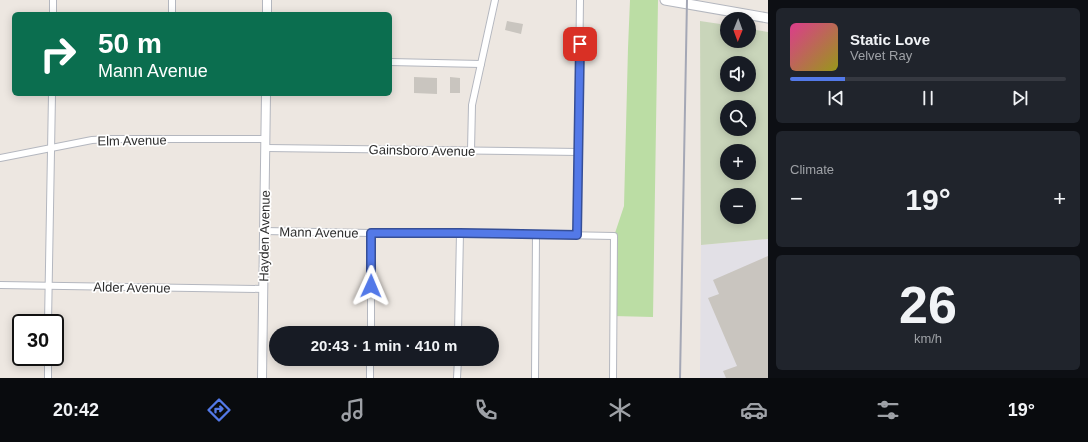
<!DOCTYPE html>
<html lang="en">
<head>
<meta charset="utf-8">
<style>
  :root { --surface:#171b24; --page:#20242c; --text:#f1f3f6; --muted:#9ea1a6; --line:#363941; --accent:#5379e8 }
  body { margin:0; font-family:Helvetica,sans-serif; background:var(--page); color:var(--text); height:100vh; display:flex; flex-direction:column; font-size:15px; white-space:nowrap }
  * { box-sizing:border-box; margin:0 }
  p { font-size:13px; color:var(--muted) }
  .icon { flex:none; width:22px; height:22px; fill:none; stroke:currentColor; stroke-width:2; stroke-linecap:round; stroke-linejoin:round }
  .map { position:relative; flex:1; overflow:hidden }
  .sheet { display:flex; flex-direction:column; gap:8px; padding:8px; background:#0d0f14; width:320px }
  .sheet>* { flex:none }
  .guide { position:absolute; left:12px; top:12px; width:380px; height:84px; border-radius:6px; box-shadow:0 2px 10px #0003; background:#0b6e4f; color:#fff; overflow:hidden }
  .needle { width:26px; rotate:181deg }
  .tools { position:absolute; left:720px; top:12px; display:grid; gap:8px }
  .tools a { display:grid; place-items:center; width:36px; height:36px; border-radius:50%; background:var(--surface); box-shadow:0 2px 10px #0003; font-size:20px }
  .speed { position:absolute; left:12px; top:314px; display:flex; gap:8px; font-size:20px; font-weight:700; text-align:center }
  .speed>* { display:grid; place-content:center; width:52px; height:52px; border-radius:50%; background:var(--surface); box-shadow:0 2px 10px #0003; line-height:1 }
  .speed .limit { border:2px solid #111; border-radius:6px; background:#fff; color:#111 }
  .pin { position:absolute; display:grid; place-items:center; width:34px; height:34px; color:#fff; margin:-17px; border-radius:8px; box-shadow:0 2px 6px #0006 }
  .me { position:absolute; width:44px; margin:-22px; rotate:1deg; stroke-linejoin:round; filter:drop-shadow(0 0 3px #0008) }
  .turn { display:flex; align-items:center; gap:14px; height:84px; padding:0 20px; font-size:18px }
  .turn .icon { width:52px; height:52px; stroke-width:2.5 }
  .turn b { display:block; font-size:28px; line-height:34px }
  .big { font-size:30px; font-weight:600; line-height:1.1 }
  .sheet .card { flex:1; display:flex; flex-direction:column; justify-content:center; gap:6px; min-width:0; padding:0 14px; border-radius:6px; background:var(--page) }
  .sheet .dial { align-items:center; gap:0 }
  .dial b { font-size:52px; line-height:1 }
  .song { display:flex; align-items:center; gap:12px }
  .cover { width:48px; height:48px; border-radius:6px; background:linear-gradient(135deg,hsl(330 70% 55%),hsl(60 70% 35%)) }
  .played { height:4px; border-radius:2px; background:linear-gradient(90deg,var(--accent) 20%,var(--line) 20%) }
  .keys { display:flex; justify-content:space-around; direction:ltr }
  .heat { display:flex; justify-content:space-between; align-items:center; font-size:22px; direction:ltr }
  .trip { position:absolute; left:269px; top:326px; width:230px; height:40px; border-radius:20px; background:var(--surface); box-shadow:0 2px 10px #0003; font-weight:600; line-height:40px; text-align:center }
  .dock { display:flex; height:64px; justify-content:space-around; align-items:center; background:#090b0e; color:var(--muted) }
  .dock .icon { width:28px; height:28px }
  .dock .current { color:var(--accent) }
  .dock b { font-size:18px; color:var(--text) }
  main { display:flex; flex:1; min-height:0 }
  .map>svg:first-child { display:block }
  .industrial { fill:#e2e0e6 }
  .green { fill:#bbdda4 }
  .cemetery { fill:#c9d5ba; fill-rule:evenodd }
  .building { fill:#c9c5bf }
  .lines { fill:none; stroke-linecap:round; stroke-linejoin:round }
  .minor-casing { stroke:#b4b7bf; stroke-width:8 }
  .tertiary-casing { stroke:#b4b7bf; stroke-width:10 }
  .secondary-casing { stroke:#b4b7bf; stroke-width:11 }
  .minor { stroke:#fff; stroke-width:6 }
  .tertiary { stroke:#fff; stroke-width:8 }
  .secondary { stroke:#fff; stroke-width:9 }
  .rail { stroke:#a4a7b5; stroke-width:2 }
  .route-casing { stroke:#364f97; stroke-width:10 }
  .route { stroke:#5379e8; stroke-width:7 }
  .labels { text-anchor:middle; stroke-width:3.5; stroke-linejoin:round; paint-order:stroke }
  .street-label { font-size:13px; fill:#2d2d2d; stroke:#fff }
</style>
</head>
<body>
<main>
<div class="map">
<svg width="768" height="378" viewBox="0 0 768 378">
  <rect width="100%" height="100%" fill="#ede7e1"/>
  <path class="industrial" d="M 768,239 L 768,378 L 700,378 L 701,245 Z"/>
  <path class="green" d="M 630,0 L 658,0 L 653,317 L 613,316 L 614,236 L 624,206 L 628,48 Z"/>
  <path class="cemetery" d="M 700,21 L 727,25 L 727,41 L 749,41 L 749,29 L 768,32 L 768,239 L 701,245 ZM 727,63 L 749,63 L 749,85 L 727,85 ZM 727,107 L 749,107 L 749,129 L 727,129 ZM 727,151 L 749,151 L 749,173 L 727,173 ZM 727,195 L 749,195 L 749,217 L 727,217 Z"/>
  <g class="building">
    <path d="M 507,21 L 523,24 L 521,34 L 505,30 Z"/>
    <path d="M 414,77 L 437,78 L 437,94 L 414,93 Z"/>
    <path d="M 450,77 L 460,78 L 460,93 L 450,93 Z"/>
    <path d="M 768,256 L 768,378 L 726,378 L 723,371 L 737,366 L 708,298 L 719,294 L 713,280 Z"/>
  </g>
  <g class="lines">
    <defs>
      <g id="minor">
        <path d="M 53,14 L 53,0"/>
        <path d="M 172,14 L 172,0"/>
        <path d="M 390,62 L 481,64"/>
        <path d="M 266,148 L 579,152"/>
        <path d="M 471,150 L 472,105 L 495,0"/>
        <path d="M 0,158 L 92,140 L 110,139 L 266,139"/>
        <path d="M 264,231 L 371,233 L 460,233 L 614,236 L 613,378"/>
        <path d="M 577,235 L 580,0"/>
        <path d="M 0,285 L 263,289"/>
        <path d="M 48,323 L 52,94"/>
        <path d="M 371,333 L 371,233"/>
        <path d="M 458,333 L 460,233"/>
        <path d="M 48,378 L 48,357"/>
        <path d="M 370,378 L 370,359"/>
        <path d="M 457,378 L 458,359"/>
        <path d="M 535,378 L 536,235"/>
      </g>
      <g id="tertiary">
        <path d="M 267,14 L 267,0"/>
        <path d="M 262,378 L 266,94"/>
      </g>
      <path id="secondary" d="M 665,0 L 768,18"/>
    </defs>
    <use href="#minor" class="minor-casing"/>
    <use href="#tertiary" class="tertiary-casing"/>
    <use href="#secondary" class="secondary-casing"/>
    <use href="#minor" class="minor"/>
    <use href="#tertiary" class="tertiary"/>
    <use href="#secondary" class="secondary"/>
    <path class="rail" d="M 680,378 L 687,0"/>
  </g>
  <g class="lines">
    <defs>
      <path id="route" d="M 371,286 L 371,233 L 460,233 L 577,235 L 580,44"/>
    </defs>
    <use href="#route" class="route-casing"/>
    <use href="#route" class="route"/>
  </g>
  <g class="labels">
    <g class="street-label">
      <text transform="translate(132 140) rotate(-1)" y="5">Elm Avenue</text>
      <text transform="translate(422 150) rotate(1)" y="5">Gainsboro Avenue</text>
      <text transform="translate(319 232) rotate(1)" y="5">Mann Avenue</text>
      <text transform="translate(264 236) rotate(-89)" y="5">Hayden Avenue</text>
      <text transform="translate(132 287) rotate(1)" y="5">Alder Avenue</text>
    </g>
  </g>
</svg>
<div class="tools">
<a><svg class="needle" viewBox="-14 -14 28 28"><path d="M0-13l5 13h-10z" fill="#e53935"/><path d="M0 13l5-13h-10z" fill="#9ea1a6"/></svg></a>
<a><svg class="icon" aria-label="sound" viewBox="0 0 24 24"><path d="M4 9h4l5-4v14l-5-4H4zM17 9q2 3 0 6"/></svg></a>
<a><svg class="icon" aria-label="search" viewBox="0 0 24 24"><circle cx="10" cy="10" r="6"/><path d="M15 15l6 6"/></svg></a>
<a>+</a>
<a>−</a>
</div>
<div class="speed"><div class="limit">30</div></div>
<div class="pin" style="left:580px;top:44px;background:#d93025"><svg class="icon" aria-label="arrive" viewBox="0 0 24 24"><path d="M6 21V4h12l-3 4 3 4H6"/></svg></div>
<svg class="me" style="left:371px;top:286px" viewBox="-20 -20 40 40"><path d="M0-17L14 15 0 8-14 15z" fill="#5379e8" stroke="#fff" stroke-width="4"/></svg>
<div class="trip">20:43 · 1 min · 410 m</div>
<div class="guide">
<div class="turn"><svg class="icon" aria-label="right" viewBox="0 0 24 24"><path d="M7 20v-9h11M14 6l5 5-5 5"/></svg><div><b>50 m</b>Mann Avenue</div></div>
</div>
</div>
<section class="sheet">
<div class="card">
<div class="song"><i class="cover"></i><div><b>Static Love</b><p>Velvet Ray</p></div></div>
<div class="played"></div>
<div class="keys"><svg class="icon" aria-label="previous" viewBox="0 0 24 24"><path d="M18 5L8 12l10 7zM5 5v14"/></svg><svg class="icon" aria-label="pause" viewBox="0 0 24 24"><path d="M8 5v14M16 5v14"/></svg><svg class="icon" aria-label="next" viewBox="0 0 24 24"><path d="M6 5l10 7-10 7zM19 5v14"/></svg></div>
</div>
<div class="card"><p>Climate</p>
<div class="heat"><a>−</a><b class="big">19°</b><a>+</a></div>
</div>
<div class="card dial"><b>26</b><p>km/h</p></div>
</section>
</main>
<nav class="dock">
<b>20:42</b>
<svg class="icon current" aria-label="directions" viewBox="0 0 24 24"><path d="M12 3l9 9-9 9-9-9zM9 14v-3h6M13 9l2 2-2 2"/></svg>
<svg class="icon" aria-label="music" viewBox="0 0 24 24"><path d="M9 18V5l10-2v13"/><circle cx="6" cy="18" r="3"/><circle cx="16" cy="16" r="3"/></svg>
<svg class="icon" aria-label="phone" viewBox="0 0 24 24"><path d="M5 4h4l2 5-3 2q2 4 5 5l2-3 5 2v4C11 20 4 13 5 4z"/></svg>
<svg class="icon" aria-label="climate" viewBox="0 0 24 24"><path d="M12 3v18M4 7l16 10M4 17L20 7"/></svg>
<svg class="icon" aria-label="car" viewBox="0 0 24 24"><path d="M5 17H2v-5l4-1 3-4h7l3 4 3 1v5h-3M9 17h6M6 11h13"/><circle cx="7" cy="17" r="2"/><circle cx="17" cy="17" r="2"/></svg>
<svg class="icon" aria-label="filters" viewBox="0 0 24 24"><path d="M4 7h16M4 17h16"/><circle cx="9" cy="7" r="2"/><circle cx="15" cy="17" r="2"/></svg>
<b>19°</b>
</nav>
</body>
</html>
